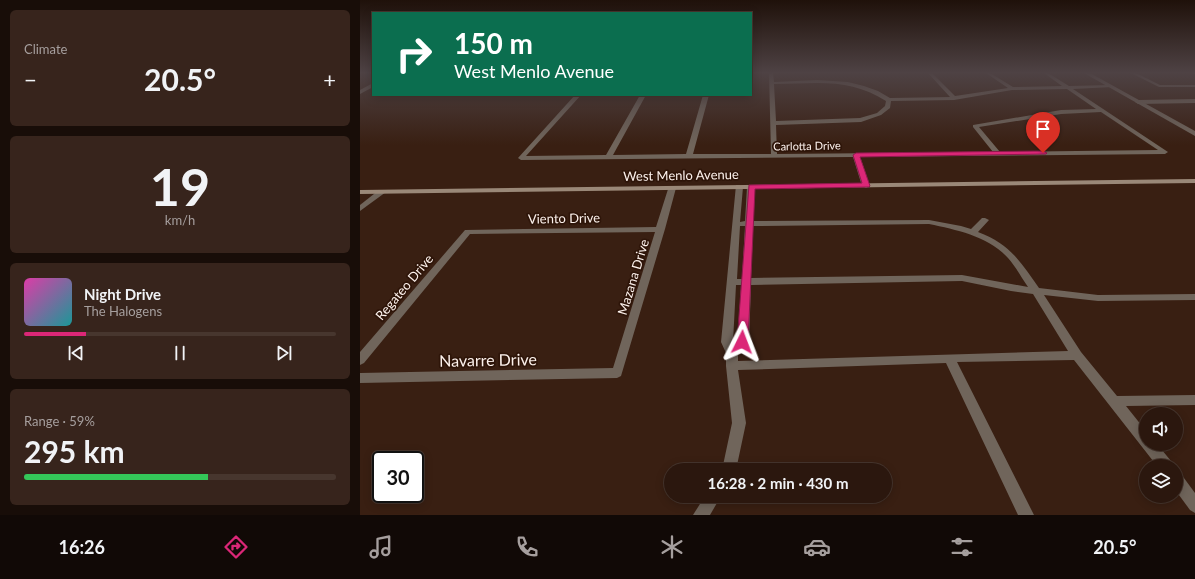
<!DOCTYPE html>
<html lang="en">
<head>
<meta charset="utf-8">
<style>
  :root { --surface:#2b170e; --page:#37241c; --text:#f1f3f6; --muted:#a69f9e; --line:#47362e; --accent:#db2777 }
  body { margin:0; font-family:Lato,sans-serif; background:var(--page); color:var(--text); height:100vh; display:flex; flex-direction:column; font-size:15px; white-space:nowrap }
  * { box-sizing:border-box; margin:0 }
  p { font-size:13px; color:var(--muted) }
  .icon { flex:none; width:22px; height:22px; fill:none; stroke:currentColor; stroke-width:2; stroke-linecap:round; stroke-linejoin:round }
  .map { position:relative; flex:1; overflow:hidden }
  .panel { display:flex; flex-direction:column; gap:10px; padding:10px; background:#180d08; width:360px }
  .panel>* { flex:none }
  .top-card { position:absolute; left:12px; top:12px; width:380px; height:84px; border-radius:0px; box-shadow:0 2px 10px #0003,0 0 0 1px var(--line); background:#0b6e4f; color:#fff; overflow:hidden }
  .controls { position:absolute; left:779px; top:407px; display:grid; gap:8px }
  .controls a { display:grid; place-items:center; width:44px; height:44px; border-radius:50%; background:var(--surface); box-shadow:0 2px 10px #0003,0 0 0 1px var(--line); font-size:20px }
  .speed { position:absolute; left:12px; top:451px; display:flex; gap:8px; font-size:20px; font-weight:700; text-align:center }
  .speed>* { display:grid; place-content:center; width:52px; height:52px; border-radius:50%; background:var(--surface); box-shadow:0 2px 10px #0003,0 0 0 1px var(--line); line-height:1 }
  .speed .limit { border:2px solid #111; border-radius:6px; background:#fff; color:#111 }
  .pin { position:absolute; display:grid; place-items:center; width:34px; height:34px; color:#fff; margin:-41px -17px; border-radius:50% 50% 50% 0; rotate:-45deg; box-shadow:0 0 4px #0007 }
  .pin .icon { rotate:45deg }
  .me { position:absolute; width:44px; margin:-22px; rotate:3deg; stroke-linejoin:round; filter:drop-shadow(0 0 3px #0008) }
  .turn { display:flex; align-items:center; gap:14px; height:84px; padding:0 16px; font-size:18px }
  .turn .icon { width:52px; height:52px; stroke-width:2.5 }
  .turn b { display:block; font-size:28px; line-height:34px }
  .big { font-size:30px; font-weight:700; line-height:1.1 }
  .panel .widget { flex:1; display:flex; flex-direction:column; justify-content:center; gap:6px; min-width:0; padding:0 14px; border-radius:6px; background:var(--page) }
  .panel .dial { align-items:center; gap:0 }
  .dial b { font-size:52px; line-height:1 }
  .song { display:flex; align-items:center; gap:12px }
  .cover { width:48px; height:48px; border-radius:6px; background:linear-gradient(135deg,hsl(320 70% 55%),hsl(180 70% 35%)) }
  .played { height:4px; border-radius:2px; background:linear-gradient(90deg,var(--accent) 20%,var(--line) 20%) }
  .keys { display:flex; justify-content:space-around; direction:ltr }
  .heat { display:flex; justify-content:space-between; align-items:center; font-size:22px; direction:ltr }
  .charge { height:6px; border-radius:3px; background:linear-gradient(90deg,#34c759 59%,var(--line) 0) }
  .trip { position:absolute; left:304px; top:463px; width:228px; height:40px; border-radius:20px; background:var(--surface); box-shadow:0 2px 10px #0003,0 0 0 1px var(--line); font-weight:700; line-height:40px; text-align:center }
  .tab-bar { display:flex; height:64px; justify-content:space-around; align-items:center; background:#110906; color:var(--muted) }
  .tab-bar .icon { width:28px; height:28px }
  .tab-bar .selected { color:var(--accent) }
  .tab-bar b { font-size:18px; color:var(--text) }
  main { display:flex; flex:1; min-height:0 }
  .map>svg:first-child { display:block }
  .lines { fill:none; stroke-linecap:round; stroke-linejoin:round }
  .minor { fill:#70655b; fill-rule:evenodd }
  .tertiary { fill:#70655b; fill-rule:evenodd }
  .secondary { fill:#9a8878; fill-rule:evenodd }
  .route { fill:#db2777; stroke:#8e194d }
  .labels { text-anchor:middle; stroke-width:3.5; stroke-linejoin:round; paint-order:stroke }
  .far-street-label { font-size:11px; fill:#fdf2ed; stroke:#2e1509 }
  .street-label { font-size:13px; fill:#fdf2ed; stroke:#2e1509 }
  .near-street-label { font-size:16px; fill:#fdf2ed; stroke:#2e1509 }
</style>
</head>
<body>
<main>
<section class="panel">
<div class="widget"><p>Climate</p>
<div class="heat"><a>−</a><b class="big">20.5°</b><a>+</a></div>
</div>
<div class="widget dial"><b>19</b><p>km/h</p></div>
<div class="widget">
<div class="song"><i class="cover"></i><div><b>Night Drive</b><p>The Halogens</p></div></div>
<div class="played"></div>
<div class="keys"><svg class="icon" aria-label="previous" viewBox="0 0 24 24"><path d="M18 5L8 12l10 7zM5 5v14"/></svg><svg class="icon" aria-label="pause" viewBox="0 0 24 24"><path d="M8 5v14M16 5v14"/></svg><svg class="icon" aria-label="next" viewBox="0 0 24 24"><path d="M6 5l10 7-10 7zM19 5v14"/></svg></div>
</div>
<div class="widget"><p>Range · 59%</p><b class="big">295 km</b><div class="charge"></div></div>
</section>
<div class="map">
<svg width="835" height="515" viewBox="0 0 835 515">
  <rect width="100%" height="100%" fill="#391f12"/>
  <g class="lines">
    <g class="minor">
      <path d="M 409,73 L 413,73 L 414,82 L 457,80 L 488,82 L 504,86 L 518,91 L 530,98 L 590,97 L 568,73 L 572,73 L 595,96 L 648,88 L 626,73 L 630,73 L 653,87 L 702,86 L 684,73 L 688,73 L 709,86 L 750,85 L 752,86 L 752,87 L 713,89 L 808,152 L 805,154 L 500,157 L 510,186 L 506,188 L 502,186 L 493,157 L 161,160 L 158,158 L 215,95 L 221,95 L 166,156 L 246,155 L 280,95 L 286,95 L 253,155 L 326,154 L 343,95 L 349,95 L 333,154 L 411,154 ZM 457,83 C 483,83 504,87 526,101 L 525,106 L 517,113 L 500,118 L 416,121 L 414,84 ZM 707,89 L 736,109 L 701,110 L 613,125 L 613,127 L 633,152 L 417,154 L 416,125 L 501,122 L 521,115 L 530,108 L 531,101 L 594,100 L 652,90 ZM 741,112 L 798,150 L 640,152 L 619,127 L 701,114 Z"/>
      <path d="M 771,73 L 776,73 L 800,85 L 835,85 L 835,87 L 799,87 Z"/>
      <rect x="832" y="73" width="3" height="1"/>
      <path d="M 835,99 L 835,103 L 778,104 L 775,102 L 778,100 Z"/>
      <path d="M 376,185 L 379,185 L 383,187 L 380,222 L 385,221 L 387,187 L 391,185 L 395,187 L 393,221 L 569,220 L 601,226 L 611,229 L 622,218 L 625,218 L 629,220 L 618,232 C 650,244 660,261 679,288 L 738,295 L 835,294 L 835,300 L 738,301 L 684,295 L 721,352 L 757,396 L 835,395 L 835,405 L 766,406 L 786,431 L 786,444 L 797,444 L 811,461 L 813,466 L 797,466 L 714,360 L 597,362 L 674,515 L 658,515 L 586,363 L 378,370 L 386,423 L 376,470 L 362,470 L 372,423 L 366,366 L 366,353 L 361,342 ZM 569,224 C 597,230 628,236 648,258 C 656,267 661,277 668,287 L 602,275 L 391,278 L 393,226 ZM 380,226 L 385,226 L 382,279 L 377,279 ZM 602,281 L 651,291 L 673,294 L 708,351 L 378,361 L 378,354 L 389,342 L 391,285 ZM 376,285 L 381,285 L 378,340 L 374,344 L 373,342 Z"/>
      <path d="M 309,186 L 312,186 L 316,188 L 305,229 L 261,376 L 257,378 L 0,383 L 0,373 L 253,368 L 295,232 L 110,234 L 4,363 L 0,365 L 0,352 L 105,230 L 296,227 Z"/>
      <path d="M 19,190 L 25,190 L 26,192 L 0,211 L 0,205 Z"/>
      <path d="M 816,472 L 821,474 L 835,493 L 835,513 L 830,510 L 816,491 Z"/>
      <path d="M 345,496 L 361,496 L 350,515 L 333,515 Z"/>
    </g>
    <g class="tertiary">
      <path d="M 724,73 L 730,73 L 835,131 L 835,136 Z"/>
      <path d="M 13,83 L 13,87 L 0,94 L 0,90 Z"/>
    </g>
    <path class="secondary" d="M 835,179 L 835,183 L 0,194 L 0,190 Z"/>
  </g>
  <linearGradient id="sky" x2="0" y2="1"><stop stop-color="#1f110a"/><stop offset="0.5" stop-color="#4e4244"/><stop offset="1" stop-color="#4e4244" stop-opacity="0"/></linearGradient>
  <rect width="835" height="145" fill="url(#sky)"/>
  <path class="route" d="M 683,151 L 687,153 L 686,154 L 500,157 L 510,186 L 509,187 L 395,189 L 388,342 L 386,345 L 382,347 L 379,345 L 377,342 L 389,185 L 502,183 L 493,155 L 496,153 Z"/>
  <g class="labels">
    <g class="far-street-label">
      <text transform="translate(447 146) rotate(-1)" y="4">Carlotta Drive</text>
    </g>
    <g class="street-label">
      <text transform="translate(321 175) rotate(-1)" y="5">West Menlo Avenue</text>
      <text transform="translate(204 218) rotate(-1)" y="5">Viento Drive</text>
      <text transform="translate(273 277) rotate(-73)" y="5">Mazana Drive</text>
      <text transform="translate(44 287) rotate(-50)" y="5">Regateo Drive</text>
    </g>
    <g class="near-street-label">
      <text transform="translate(128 360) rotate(-1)" y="6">Navarre Drive</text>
    </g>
  </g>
</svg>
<div class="controls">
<a><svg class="icon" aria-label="sound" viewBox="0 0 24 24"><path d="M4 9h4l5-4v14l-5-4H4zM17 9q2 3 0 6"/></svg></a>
<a><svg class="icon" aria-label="layers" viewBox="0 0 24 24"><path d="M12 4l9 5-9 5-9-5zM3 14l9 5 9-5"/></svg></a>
</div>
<div class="speed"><div class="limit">30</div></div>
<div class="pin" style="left:683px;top:153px;background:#d93025"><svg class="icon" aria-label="arrive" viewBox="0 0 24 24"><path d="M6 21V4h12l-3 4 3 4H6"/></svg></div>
<svg class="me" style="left:382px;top:342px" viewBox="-20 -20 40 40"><path d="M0-17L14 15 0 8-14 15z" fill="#db2777" stroke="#fff" stroke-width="4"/></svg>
<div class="trip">16:28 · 2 min · 430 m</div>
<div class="top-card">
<div class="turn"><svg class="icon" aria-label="right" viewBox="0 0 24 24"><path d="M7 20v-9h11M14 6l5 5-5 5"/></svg><div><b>150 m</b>West Menlo Avenue</div></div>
</div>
</div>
</main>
<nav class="tab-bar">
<b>16:26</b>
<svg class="icon selected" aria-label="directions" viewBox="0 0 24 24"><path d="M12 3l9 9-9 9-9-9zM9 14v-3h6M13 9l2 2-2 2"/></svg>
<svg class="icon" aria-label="music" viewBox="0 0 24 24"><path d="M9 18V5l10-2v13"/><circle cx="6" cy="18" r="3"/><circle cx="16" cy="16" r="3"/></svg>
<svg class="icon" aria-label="phone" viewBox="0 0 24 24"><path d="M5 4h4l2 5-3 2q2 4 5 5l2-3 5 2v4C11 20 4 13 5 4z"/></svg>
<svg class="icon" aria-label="climate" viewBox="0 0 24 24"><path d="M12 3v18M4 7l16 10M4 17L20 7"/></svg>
<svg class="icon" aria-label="car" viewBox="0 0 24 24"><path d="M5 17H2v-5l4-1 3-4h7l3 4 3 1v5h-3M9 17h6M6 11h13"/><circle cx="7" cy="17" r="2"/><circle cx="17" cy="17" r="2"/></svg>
<svg class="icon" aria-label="filters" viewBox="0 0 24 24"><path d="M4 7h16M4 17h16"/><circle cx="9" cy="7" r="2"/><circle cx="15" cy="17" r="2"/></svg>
<b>20.5°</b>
</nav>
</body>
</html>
